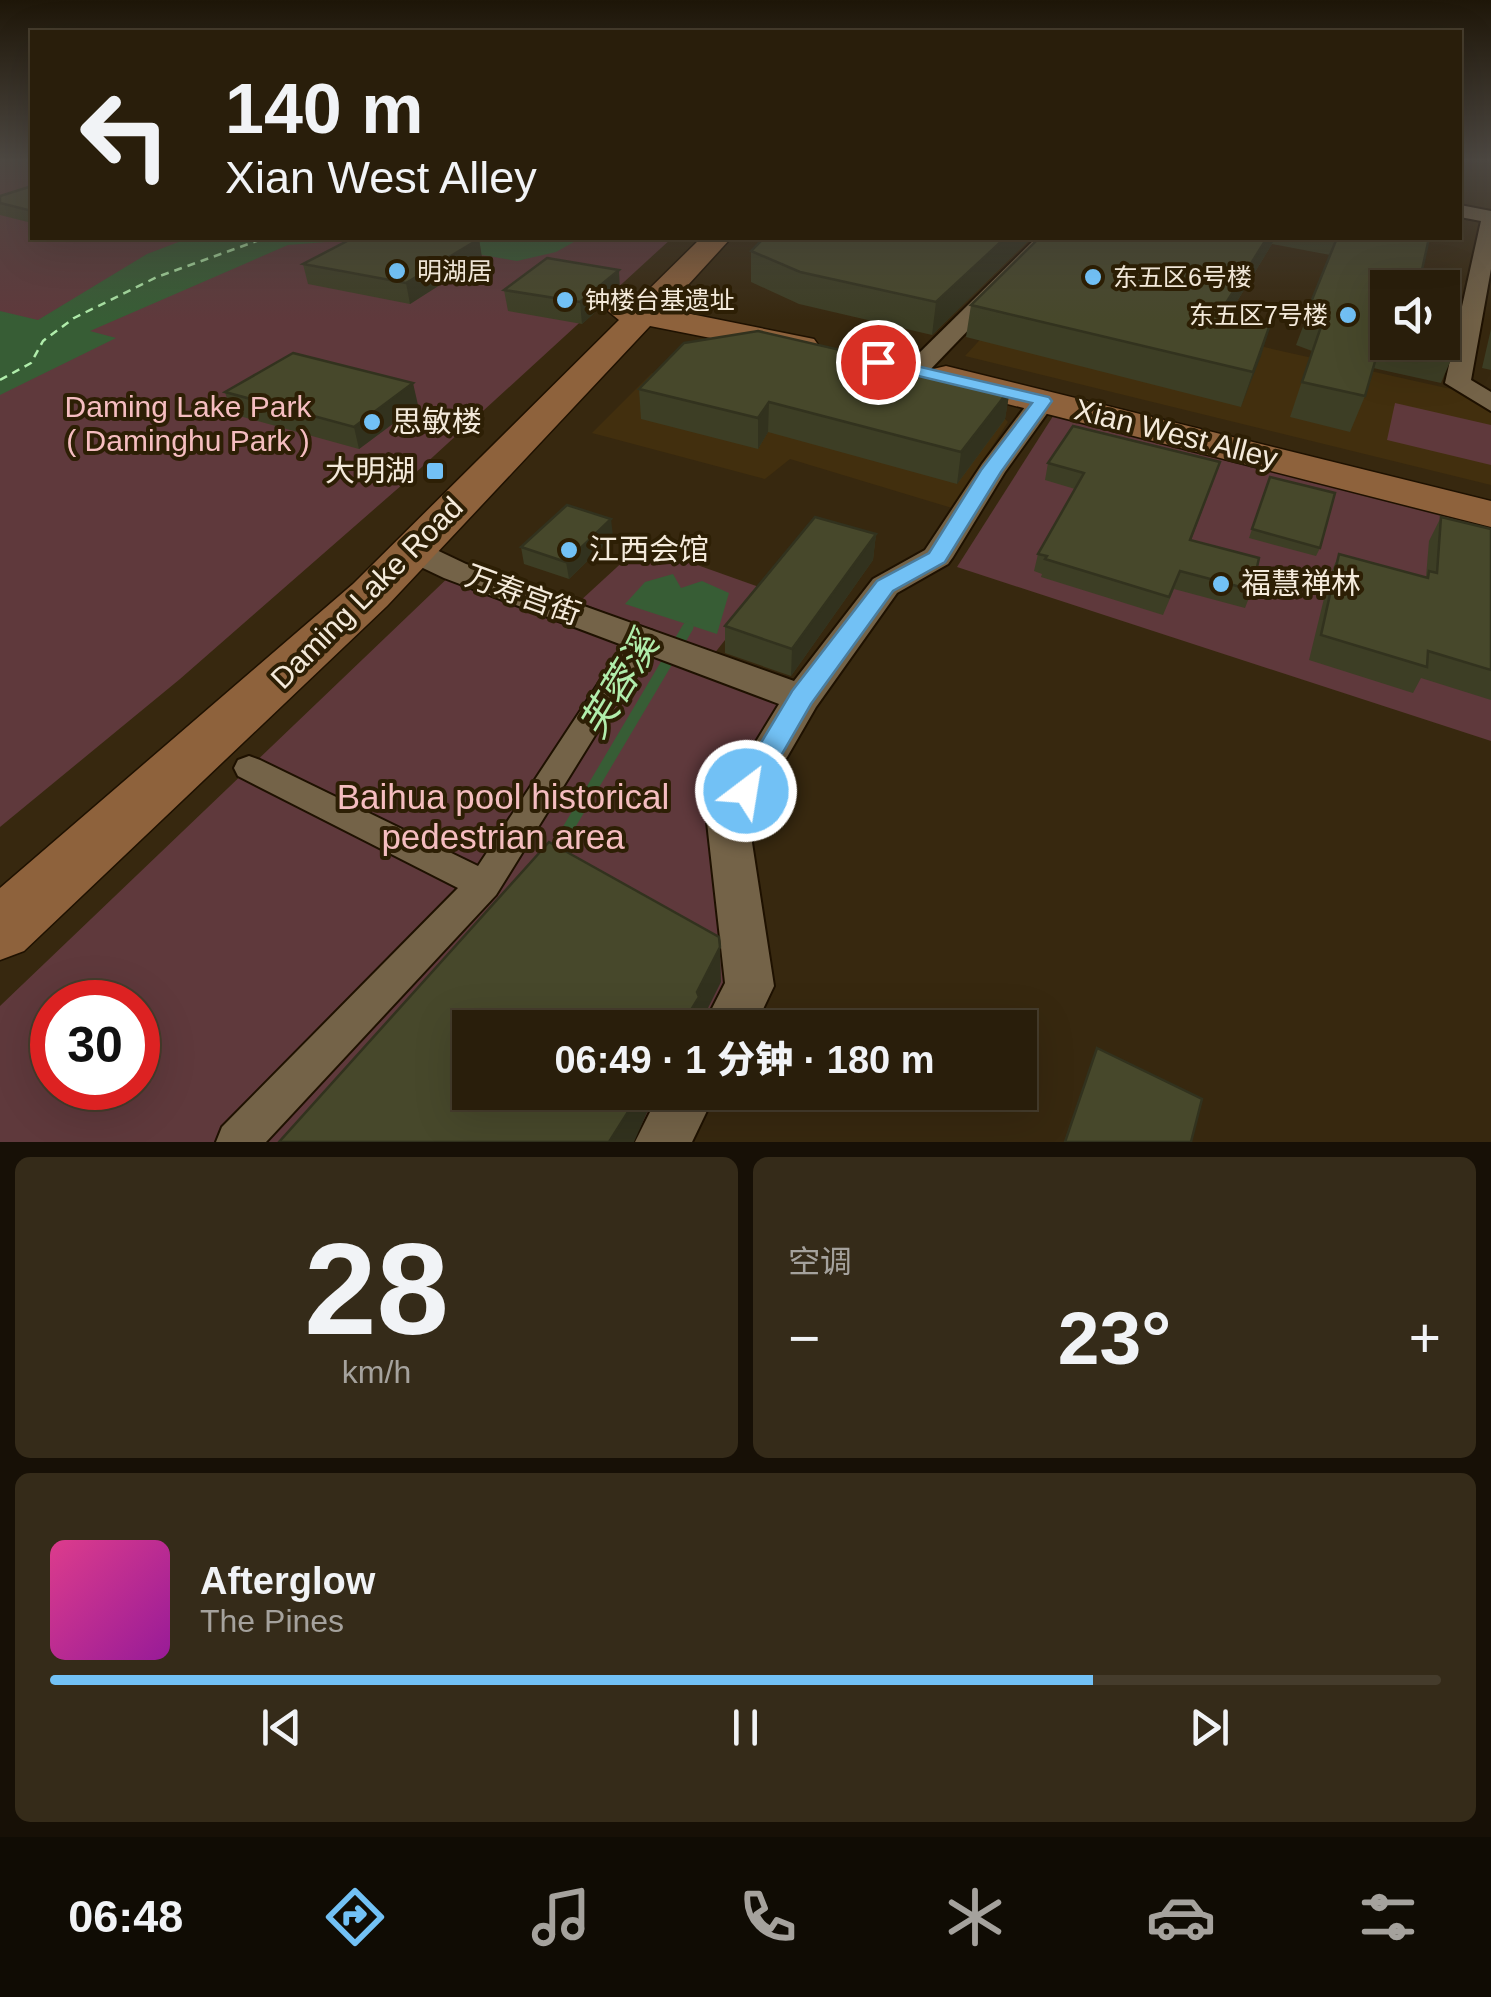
<!DOCTYPE html>
<html lang="zh">
<head>
<meta charset="utf-8">
<style>
  :root { --surface:#291e0b; --page:#352b19; --text:#f1f3f6; --muted:#a5a29d; --line:#453c2c; --accent:#72c1f5 }
  body { margin:0; font-family:Helvetica,"Noto Sans SC",sans-serif; background:var(--page); color:var(--text); height:100vh; display:flex; flex-direction:column; font-size:38px; white-space:nowrap }
  * { box-sizing:border-box; margin:0 }
  p { font-size:32px; color:var(--muted) }
  .icon { flex:none; width:55px; height:55px; fill:none; stroke:currentColor; stroke-width:2; stroke-linecap:round; stroke-linejoin:round }
  .map { position:relative; height:1142px; overflow:hidden }
  .side { display:flex; flex-direction:column; gap:15px; padding:15px; background:#171006; flex:1 }
  .side>* { flex:none }
  .top-card { position:absolute; left:30px; top:30px; width:1432px; height:210px; border-radius:0px; box-shadow:0 10px 40px #0002,0 0 0 2px var(--line); background:#291e0b; color:var(--text); overflow:hidden }
  .fabs { position:absolute; left:1370px; top:270px; display:grid; gap:20px }
  .fabs a { display:grid; place-items:center; width:90px; height:90px; border-radius:0px; background:var(--surface); box-shadow:0 10px 40px #0002,0 0 0 2px var(--line); font-size:50px }
  .speed { position:absolute; left:30px; top:980px; display:flex; gap:20px; font-size:50px; font-weight:700; text-align:center }
  .speed>* { display:grid; place-content:center; width:130px; height:130px; border-radius:50%; background:var(--surface); box-shadow:0 10px 40px #0002,0 0 0 2px var(--line); line-height:1 }
  .speed .limit { border:15px solid #d22; background:#fff; color:#111 }
  .pin { position:absolute; display:grid; place-items:center; width:85px; height:85px; color:#fff; margin:-42px; border:5px solid #fff; border-radius:50%; box-shadow:0 2px 10px #0007 }
  .me { position:absolute; width:110px; margin:-55px; rotate:31deg; stroke-linejoin:round; filter:drop-shadow(0 0 8px #0008) }
  .turn { display:flex; align-items:center; gap:35px; height:210px; padding:0 30px; font-size:45px }
  .turn .icon { width:130px; height:130px; stroke-width:2.5 }
  .turn b { display:block; font-size:70px; line-height:85px }
  .big { font-size:75px; font-weight:800; line-height:1.1 }
  .side .card { flex:1; display:flex; flex-direction:column; justify-content:center; gap:15px; min-width:0; padding:0 35px; border-radius:15px; background:var(--page) }
  .side .dial { align-items:center; gap:0 }
  .dial b { font-size:130px; line-height:1 }
  .song { display:flex; align-items:center; gap:30px }
  .cover { width:120px; height:120px; border-radius:15px; background:linear-gradient(135deg,hsl(330 70% 55%),hsl(300 70% 35%)) }
  .played { height:10px; border-radius:5px; background:linear-gradient(90deg,var(--accent) 75%,var(--line) 75%) }
  .keys { display:flex; justify-content:space-around; direction:ltr }
  .heat { display:flex; justify-content:space-between; align-items:center; font-size:55px; direction:ltr }
  .side .tiles { flex:1; display:grid; gap:15px; grid-template-columns:1fr 1fr }
  .card:last-child { grid-column:span 2 }
  .trip { position:absolute; left:452px; top:1010px; width:585px; height:100px; border-radius:0px; background:var(--surface); box-shadow:0 10px 40px #0002,0 0 0 2px var(--line); font-weight:800; line-height:100px; text-align:center }
  .tab-bar { display:flex; height:160px; justify-content:space-around; align-items:center; background:#100c04; color:var(--muted) }
  .tab-bar .icon { width:70px; height:70px }
  .tab-bar .active { color:var(--accent) }
  .tab-bar b { font-size:45px; color:var(--text) }
  .map>svg:first-child { display:block }
  .built { fill:#422f0e }
  .green { fill:#5f393c; fill-rule:evenodd }
  .water { fill:#375d35 }
  .lines { fill:none; stroke-linecap:round; stroke-linejoin:round }
  .stream-far1 { stroke:#375d35; stroke-width:11 }
  .stream { stroke:#375d35; stroke-width:15 }
  .ferry { stroke:#b0edab; stroke-width:2.5; stroke-dasharray:8 6; stroke-linecap:butt }
  .pedestrian-casing { stroke:#1e1100; stroke-width:4 }
  .minor-casing { stroke:#1e1100; stroke-width:4 }
  .secondary-casing { stroke:#1e1100; stroke-width:3 }
  .pedestrian { fill:#746348; fill-rule:evenodd }
  .minor { fill:#746348; fill-rule:evenodd }
  .secondary { fill:#8e623c; fill-rule:evenodd }
  .wall { fill:#3d3e25 }
  .shaded-wall { fill:#32321e }
  .building { fill:#47482b; stroke:#32321e; stroke-width:2.5 }
  .route { fill:#72c1f5; stroke:#4a7d9f; stroke-width:2.5 }
  .poi-dot { fill:#72c1f5; stroke:#2d1f05; stroke-width:4 }
  .labels { text-anchor:middle; stroke-width:8; stroke-linejoin:round; paint-order:stroke }
  .far-poi-label { font-size:25px; fill:#f4eadb; stroke:#2d1f05; text-anchor:start }
  .park-label { font-size:30px; fill:#f5bdc0; stroke:#2d1f05 }
  .poi-label { font-size:30px; fill:#f4eadb; stroke:#2d1f05; text-anchor:start }
  .street-label { font-size:30px; fill:#f4eadb; stroke:#2d1f05 }
  .near-park-label { font-size:35px; fill:#f5bdc0; stroke:#2d1f05 }
  .near-water-label { font-size:38px; font-style:italic; fill:#b0edab; stroke:#2d1f05 }
</style>
</head>
<body>
<div class="map">
<svg width="1491" height="1142" viewBox="0 0 1491 1142">
  <rect width="100%" height="100%" fill="#37280f"/>
  <g class="built">
    <path d="M 1023,293 L 1491,398 L 1491,485 L 965,356 Z"/>
    <path d="M 724,359 L 991,404 L 1008,422 L 952,508 L 790,459 L 765,479 L 592,433 L 652,373 Z"/>
  </g>
  <g class="green">
    <path d="M 0,160 L 32,160 L 32,238 L 672,238 L 411,477 L 180,679 L 0,827 Z"/>
    <path d="M 1395,403 L 1491,425 L 1491,465 L 1387,440 Z"/>
    <path d="M 1055,413 L 1491,521 L 1491,741 L 957,567 Z"/>
    <path d="M 641,545 L 765,589 L 714,654 L 579,602 Z"/>
    <path d="M 455,571 L 802,698 L 728,822 L 727,1027 L 470,1028 L 470,1092 L 690,1093 L 662,1142 L 0,1142 L 0,1006 ZM 52,1002 L 138,1002 L 138,1088 L 52,1088 Z"/>
  </g>
  <g class="water">
    <path d="M 189,238 L 377,238 L 288,245 L 90,331 L 116,338 L 0,395 L 0,311 L 38,320 L 147,254 Z"/>
    <path d="M 383,238 L 581,238 L 556,252 L 517,261 Z"/>
    <path d="M 673,574 L 681,588 L 702,581 L 729,593 L 717,634 L 625,604 L 645,582 Z"/>
  </g>
  <g class="lines">
    <path class="stream-far1" d="M 559,844 L 688,627"/>
    <path class="stream" d="M 551,858 L 561,842"/>
    <path class="ferry" d="M 0,380 L 31,363 L 43,341 L 74,318 L 157,277 L 265,238"/>
    <defs>
      <path id="pedestrian" d="M 643,628 L 653,631 L 656,637 L 496,895 L 266,1142 L 216,1142 L 222,1127 L 458,888 L 238,776 L 234,768 L 238,760 L 249,756 L 260,760 L 478,866 L 633,631 Z"/>
      <g id="minor">
        <path d="M 1460,205 L 1491,211 L 1491,269 L 1471,380 L 1491,392 L 1491,411 L 1445,383 L 1481,221 L 1460,217 Z"/>
        <path d="M 1036,238 L 1057,238 L 926,374 L 908,374 L 905,369 L 908,364 Z"/>
        <path d="M 1043,393 L 1056,401 L 1005,472 L 953,557 L 948,564 L 897,593 L 816,707 L 749,823 L 774,986 L 754,1028 L 702,1028 L 725,983 L 707,822 L 779,704 L 444,578 L 404,559 L 399,552 L 404,545 L 426,545 L 466,564 L 794,681 L 873,579 L 925,550 L 982,464 L 1034,395 Z"/>
        <path d="M 660,1092 L 716,1092 L 692,1142 L 635,1142 Z"/>
      </g>
      <g id="secondary">
        <path d="M 701,238 L 731,238 L 666,309 L 814,339 L 819,346 L 814,353 L 802,356 L 650,326 L 387,606 L 24,951 L 0,960 L 0,888 L 353,584 L 619,320 L 608,311 L 612,304 L 635,303 Z"/>
        <path d="M 946,366 L 1491,501 L 1491,527 L 933,385 L 928,377 L 933,369 Z"/>
      </g>
    </defs>
    <use href="#pedestrian" class="pedestrian-casing"/>
    <use href="#minor" class="minor-casing"/>
    <use href="#secondary" class="secondary-casing"/>
    <use href="#pedestrian" class="pedestrian"/>
    <use href="#minor" class="minor"/>
    <use href="#secondary" class="secondary"/>
  </g>
  <g class="wall">
    <path d="M 32,186 L 32,223 L 0,215 L 0,196 Z"/>
    <path d="M 1031,238 L 932,335 L 799,304 L 751,282 L 751,251 Z"/>
    <path d="M 1039,238 L 1429,238 L 1388,288 L 1388,342 L 1442,342 L 1456,348 L 1441,383 L 1373,368 L 1365,396 L 1350,432 L 1290,417 L 1312,351 L 1296,345 L 1330,255 L 1272,244 L 1230,313 L 1271,322 L 1241,407 L 966,337 L 971,305 Z"/>
    <path d="M 479,239 L 482,258 L 410,304 L 308,284 L 303,264 Z"/>
    <path d="M 504,290 L 620,290 L 582,324 L 508,311 Z"/>
    <path d="M 1491,329 L 1491,370 L 1482,368 Z"/>
    <path d="M 639,389 L 1010,389 L 1005,419 L 957,484 L 768,432 L 758,449 L 641,419 Z"/>
    <path d="M 225,392 L 418,405 L 359,449 L 232,414 Z"/>
    <path d="M 1048,463 L 1214,479 L 1191,540 L 1252,590 L 1245,608 L 1174,589 L 1163,615 L 1041,577 L 1042,574 L 1034,571 L 1038,554 L 1075,489 L 1045,480 Z"/>
    <path d="M 1270,477 L 1320,548 L 1316,556 L 1249,538 Z"/>
    <path d="M 1441,517 L 1491,529 L 1491,700 L 1421,678 L 1413,693 L 1309,660 L 1329,578 L 1339,554 L 1426,577 L 1429,541 Z"/>
    <path d="M 876,534 L 873,560 L 791,676 L 725,653 L 725,626 Z"/>
    <path d="M 613,536 L 569,579 L 524,564 L 521,547 Z"/>
    <path d="M 1097,1048 L 1191,1142 L 1064,1142 Z"/>
  </g>
  <g class="shaded-wall">
    <path d="M 1005,238 L 1031,238 L 932,335 L 936,302 Z"/>
    <path d="M 1267,238 L 1274,238 L 1272,244 L 1211,344 L 1221,311 Z"/>
    <path d="M 479,239 L 482,258 L 410,304 L 406,283 Z"/>
    <path d="M 619,270 L 620,290 L 582,324 L 580,302 Z"/>
    <path d="M 1271,322 L 1261,356 L 1241,407 L 1253,372 Z"/>
    <path d="M 413,383 L 418,405 L 359,449 L 354,427 Z"/>
    <path d="M 1010,389 L 1005,419 L 957,484 L 961,452 Z"/>
    <path d="M 769,402 L 768,432 L 758,449 L 758,418 Z"/>
    <path d="M 611,519 L 613,536 L 569,579 L 566,562 Z"/>
    <path d="M 876,534 L 873,560 L 791,676 L 792,649 Z"/>
    <path d="M 720,947 L 721,982 L 700,1024 L 700,1028 L 680,1028 Z"/>
    <path d="M 637,1092 L 656,1092 L 634,1142 L 609,1142 Z"/>
  </g>
  <g class="building">
    <path d="M 32,186 L 32,211 L 0,203 L 0,196 Z"/>
    <path d="M 353,238 L 473,238 L 479,239 L 406,283 L 303,264 Z"/>
    <path d="M 764,238 L 1005,238 L 936,302 L 800,272 L 751,251 Z"/>
    <path d="M 1039,238 L 1267,238 L 1221,311 L 1271,322 L 1253,372 L 971,305 Z"/>
    <path d="M 1337,238 L 1429,238 L 1418,288 L 1388,288 L 1388,335 L 1383,334 L 1365,396 L 1302,382 L 1324,318 L 1307,312 Z"/>
    <path d="M 547,258 L 619,270 L 580,302 L 504,290 Z"/>
    <path d="M 1442,318 L 1460,322 L 1456,348 L 1426,342 L 1442,342 Z"/>
    <path d="M 758,331 L 1010,389 L 961,452 L 769,402 L 758,418 L 639,389 L 684,343 Z"/>
    <path d="M 293,353 L 413,383 L 354,427 L 225,392 Z"/>
    <path d="M 1073,426 L 1220,462 L 1190,540 L 1259,558 L 1252,590 L 1180,571 L 1169,597 L 1045,559 L 1047,556 L 1038,554 L 1084,473 L 1048,463 Z"/>
    <path d="M 1270,477 L 1335,493 L 1320,548 L 1252,529 Z"/>
    <path d="M 567,505 L 611,519 L 566,562 L 521,547 Z"/>
    <path d="M 815,517 L 876,534 L 792,649 L 725,626 Z"/>
    <path d="M 1441,517 L 1491,529 L 1491,670 L 1428,651 L 1427,667 L 1321,635 L 1339,554 L 1428,578 L 1429,571 L 1437,573 Z"/>
    <path d="M 549,842 L 719,937 L 720,947 L 697,992 L 699,997 L 680,1028 L 470,1028 L 470,1092 L 637,1092 L 628,1112 L 609,1142 L 279,1142 Z"/>
    <path d="M 1097,1048 L 1202,1099 L 1191,1142 L 1065,1142 Z"/>
  </g>
  <linearGradient id="sky" x2="0" y2="1"><stop stop-color="#1e1608"/><stop offset="0.5" stop-color="#4d4842"/><stop offset="1" stop-color="#4d4842" stop-opacity="0"/></linearGradient>
  <rect width="1491" height="320" fill="url(#sky)"/>
  <path class="route" d="M 878,357 L 1049,397 L 1052,401 L 1001,472 L 945,562 L 893,591 L 811,704 L 756,799 L 746,802 L 736,799 L 732,791 L 792,691 L 877,581 L 929,553 L 981,470 L 1032,403 L 872,365 L 870,362 Z"/>
  <g class="poi-dot">
    <circle cx="397" cy="271" r="10"/>
    <circle cx="1093" cy="277" r="10"/>
    <circle cx="565" cy="300" r="10"/>
    <circle cx="1348" cy="315" r="10"/>
    <circle cx="372" cy="422" r="10"/>
    <rect x="425" y="461" width="20" height="20" rx="5"/>
    <circle cx="569" cy="550" r="10"/>
    <circle cx="1221" cy="584" r="10"/>
  </g>
  <g class="labels">
    <g class="far-poi-label">
      <text x="417" y="280">明湖居</text>
      <text x="1113" y="286">东五区6号楼</text>
      <text x="585" y="309">钟楼台基遗址</text>
      <text x="1328" y="324" text-anchor="end">东五区7号楼</text>
    </g>
    <g class="park-label">
      <text x="188" y="417">Daming Lake Park<tspan x="188" dy="34">( Daminghu Park )</tspan></text>
    </g>
    <g class="poi-label">
      <text x="392" y="432">思敏楼</text>
      <text x="415" y="481" text-anchor="end">大明湖</text>
      <text x="589" y="560">江西会馆</text>
      <text x="1241" y="594">福慧禅林</text>
    </g>
    <g class="street-label">
      <text transform="translate(1176 434) rotate(14)" y="10">Xian West Alley</text>
      <text transform="translate(367 593) rotate(-45)" y="10">Daming Lake Road</text>
      <text transform="translate(523 595) rotate(20)" y="10">万寿宫街</text>
    </g>
    <g class="near-park-label">
      <text x="503" y="809">Baihua pool historical<tspan x="503" dy="40">pedestrian area</tspan></text>
    </g>
    <g class="near-water-label">
      <text transform="translate(619 685) rotate(-59)" y="13">芙蓉溪</text>
    </g>
  </g>
</svg>
<div class="fabs">
<a><svg class="icon" aria-label="sound" viewBox="0 0 24 24"><path d="M4 9h4l5-4v14l-5-4H4zM17 9q2 3 0 6"/></svg></a>
</div>
<div class="speed"><div class="limit">30</div></div>
<div class="pin" style="left:878px;top:362px;background:#d93025"><svg class="icon" aria-label="arrive" viewBox="0 0 24 24"><path d="M6 21V4h12l-3 4 3 4H6"/></svg></div>
<svg class="me" style="left:746px;top:791px" viewBox="-20 -20 40 40"><circle r="17" fill="#72c1f5" stroke="#fff" stroke-width="3"/><path d="M0-11L8 9 0 5-8 9z" fill="#fff"/></svg>
<div class="trip">06:49 · 1 分钟 · 180 m</div>
<div class="top-card">
<div class="turn"><svg class="icon" aria-label="left" viewBox="0 0 24 24"><path d="M17 20v-9H6M10 6l-5 5 5 5"/></svg><div><b>140 m</b>Xian West Alley</div></div>
</div>
</div>
<section class="side">
<div class="tiles">
<div class="card dial"><b>28</b><p>km/h</p></div>
<div class="card"><p>空调</p>
<div class="heat"><a>−</a><b class="big">23°</b><a>+</a></div>
</div>
<div class="card">
<div class="song"><i class="cover"></i><div><b>Afterglow</b><p>The Pines</p></div></div>
<div class="played"></div>
<div class="keys"><svg class="icon" aria-label="previous" viewBox="0 0 24 24"><path d="M18 5L8 12l10 7zM5 5v14"/></svg><svg class="icon" aria-label="pause" viewBox="0 0 24 24"><path d="M8 5v14M16 5v14"/></svg><svg class="icon" aria-label="next" viewBox="0 0 24 24"><path d="M6 5l10 7-10 7zM19 5v14"/></svg></div>
</div>
</div>
</section>
<nav class="tab-bar">
<b>06:48</b>
<svg class="icon active" aria-label="directions" viewBox="0 0 24 24"><path d="M12 3l9 9-9 9-9-9zM9 14v-3h6M13 9l2 2-2 2"/></svg>
<svg class="icon" aria-label="music" viewBox="0 0 24 24"><path d="M9 18V5l10-2v13"/><circle cx="6" cy="18" r="3"/><circle cx="16" cy="16" r="3"/></svg>
<svg class="icon" aria-label="phone" viewBox="0 0 24 24"><path d="M5 4h4l2 5-3 2q2 4 5 5l2-3 5 2v4C11 20 4 13 5 4z"/></svg>
<svg class="icon" aria-label="climate" viewBox="0 0 24 24"><path d="M12 3v18M4 7l16 10M4 17L20 7"/></svg>
<svg class="icon" aria-label="car" viewBox="0 0 24 24"><path d="M5 17H2v-5l4-1 3-4h7l3 4 3 1v5h-3M9 17h6M6 11h13"/><circle cx="7" cy="17" r="2"/><circle cx="17" cy="17" r="2"/></svg>
<svg class="icon" aria-label="filters" viewBox="0 0 24 24"><path d="M4 7h16M4 17h16"/><circle cx="9" cy="7" r="2"/><circle cx="15" cy="17" r="2"/></svg>
</nav>
</body>
</html>
